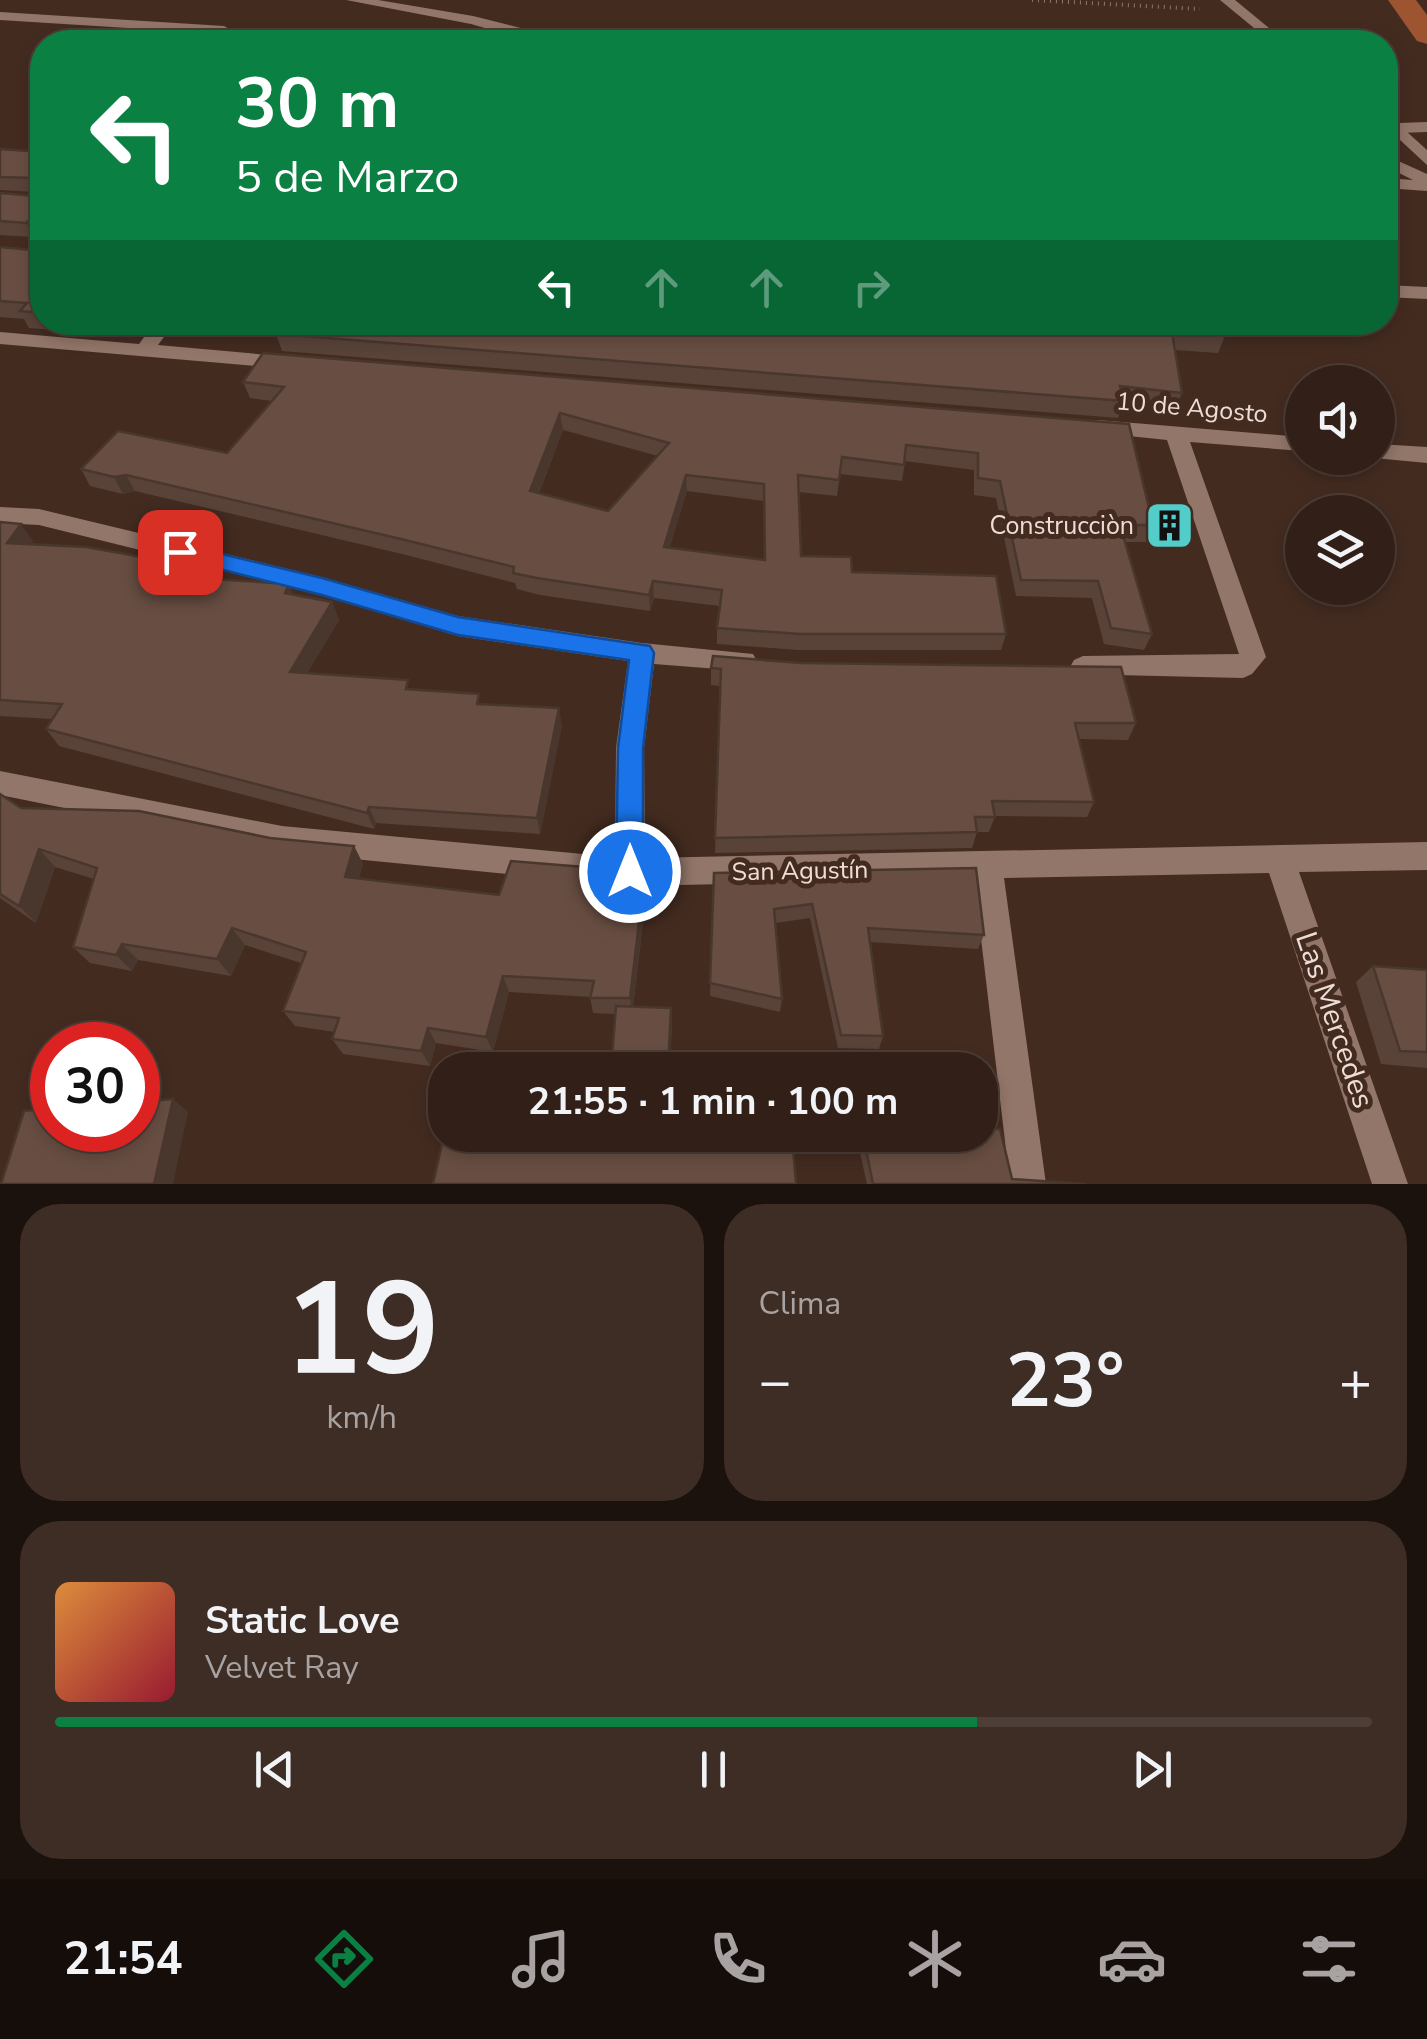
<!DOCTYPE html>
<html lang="es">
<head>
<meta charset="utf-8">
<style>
  :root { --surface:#322018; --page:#3d2d25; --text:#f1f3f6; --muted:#a8a3a2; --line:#4d3e37; --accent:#0b8043 }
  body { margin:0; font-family:"Nunito Sans",sans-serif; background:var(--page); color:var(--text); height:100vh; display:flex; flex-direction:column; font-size:38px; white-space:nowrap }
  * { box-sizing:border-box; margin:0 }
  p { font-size:32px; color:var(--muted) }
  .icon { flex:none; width:55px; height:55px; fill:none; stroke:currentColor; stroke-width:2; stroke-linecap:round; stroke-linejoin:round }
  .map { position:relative; height:1184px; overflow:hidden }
  .drawer { display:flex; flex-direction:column; gap:20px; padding:20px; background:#1c120d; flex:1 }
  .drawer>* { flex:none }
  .top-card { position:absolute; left:30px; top:30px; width:1368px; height:305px; border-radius:40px; box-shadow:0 5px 15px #0003,0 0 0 2px var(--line); background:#0b8043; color:#fff; overflow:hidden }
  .fabs { position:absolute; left:1285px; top:365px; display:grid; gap:20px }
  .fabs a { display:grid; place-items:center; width:110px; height:110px; border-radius:50%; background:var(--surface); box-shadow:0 5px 15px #0003,0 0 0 2px var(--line); font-size:50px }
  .speed { position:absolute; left:30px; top:1022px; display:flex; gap:20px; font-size:50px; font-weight:700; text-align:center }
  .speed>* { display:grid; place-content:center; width:130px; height:130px; border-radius:50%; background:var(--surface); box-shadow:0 5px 15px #0003,0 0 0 2px var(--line); line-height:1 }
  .speed .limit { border:15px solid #d22; background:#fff; color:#111 }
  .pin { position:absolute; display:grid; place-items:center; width:85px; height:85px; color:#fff; margin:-42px; border-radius:20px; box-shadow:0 5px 15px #0006 }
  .me { position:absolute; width:110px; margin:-55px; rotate:0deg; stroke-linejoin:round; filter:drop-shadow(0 0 8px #0008) }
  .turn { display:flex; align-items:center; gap:35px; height:210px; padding:0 40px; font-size:45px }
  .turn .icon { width:130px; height:130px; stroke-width:2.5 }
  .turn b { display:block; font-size:70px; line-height:85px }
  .lanes { display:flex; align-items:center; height:95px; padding:0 40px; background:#0003; justify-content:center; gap:50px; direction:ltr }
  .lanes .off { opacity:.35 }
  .big { font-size:75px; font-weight:700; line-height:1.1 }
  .drawer .card { flex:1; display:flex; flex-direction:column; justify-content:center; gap:15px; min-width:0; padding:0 35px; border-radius:40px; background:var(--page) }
  .drawer .dial { align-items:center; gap:0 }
  .dial b { font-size:130px; line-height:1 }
  .song { display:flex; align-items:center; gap:30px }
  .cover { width:120px; height:120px; border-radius:15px; background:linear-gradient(135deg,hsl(30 70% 55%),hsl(350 70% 35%)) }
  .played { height:10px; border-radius:5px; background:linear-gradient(90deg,var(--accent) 70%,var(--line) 70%) }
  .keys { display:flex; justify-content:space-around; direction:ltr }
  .heat { display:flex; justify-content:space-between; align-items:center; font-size:55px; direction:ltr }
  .drawer .tiles { flex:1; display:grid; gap:20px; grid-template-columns:1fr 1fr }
  .card:last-child { grid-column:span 2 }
  .trip { position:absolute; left:428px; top:1052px; width:570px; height:100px; border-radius:40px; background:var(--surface); box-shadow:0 5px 15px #0003,0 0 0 2px var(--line); font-weight:700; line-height:100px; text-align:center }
  .menu { display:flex; height:160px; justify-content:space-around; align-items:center; background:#140d0a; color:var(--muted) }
  .menu .icon { width:70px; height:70px }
  .menu .on { color:var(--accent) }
  .menu b { font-size:45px; color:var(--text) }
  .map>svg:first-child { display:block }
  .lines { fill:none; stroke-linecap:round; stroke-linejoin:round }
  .canal { fill:#9c5431; fill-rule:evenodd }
  .path { stroke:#8d786f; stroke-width:4; stroke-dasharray:1 5; stroke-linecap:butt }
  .street { fill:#927669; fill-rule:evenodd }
  .secondary { fill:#927669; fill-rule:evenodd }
  .wall { fill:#594339; fill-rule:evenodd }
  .shaded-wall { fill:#49372e }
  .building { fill:#684e42; stroke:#49372e; stroke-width:2.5; fill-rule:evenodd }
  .route { fill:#1a73e8; stroke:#114b97; stroke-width:2.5 }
  .labels { text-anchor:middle; stroke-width:10; stroke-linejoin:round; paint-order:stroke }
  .street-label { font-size:25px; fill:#eeddd6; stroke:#432b20 }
  .poi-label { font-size:25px; fill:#eeddd6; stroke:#432b20; text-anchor:end }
  .near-street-label { font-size:30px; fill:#eeddd6; stroke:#432b20 }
</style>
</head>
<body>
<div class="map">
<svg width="1427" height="1184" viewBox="0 0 1427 1184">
  <rect width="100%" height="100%" fill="#432b20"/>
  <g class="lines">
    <path class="canal" d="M 1388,0 L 1416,0 L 1427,15 L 1427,44 L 1417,41 Z"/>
    <path class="path" d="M 1032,0 L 1200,9"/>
    <g class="street">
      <path d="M 346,0 L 378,0 L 473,16 L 576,42 L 527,40 L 471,24 Z"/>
      <path d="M 0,12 L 224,26 L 231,30 L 224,34 L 0,20 Z"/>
      <path d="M 1427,122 L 1427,132 L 1399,133 L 1391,128 L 1399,123 Z"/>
      <path d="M 1385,155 L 1427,174 L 1427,191 L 1385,188 L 1385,178 L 1413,180 L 1385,166 Z"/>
      <path d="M 1385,285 L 1427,287 L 1427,299 L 1385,297 Z"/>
      <path d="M 155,322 L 175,322 L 158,345 L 291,357 L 301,363 L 291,369 L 0,344 L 0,332 L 139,344 Z"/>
      <path d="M 1098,420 L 1302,437 L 1302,451 L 1190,442 L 1266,657 L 1252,674 L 1243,678 L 1074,674 L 1070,667 L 1074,660 L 1083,656 L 1239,654 L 1167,440 L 1090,432 L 1087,427 L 1090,422 Z"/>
      <path d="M 1378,444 L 1427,447 L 1427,463 L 1374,458 Z"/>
      <path d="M 0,507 L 39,509 L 321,577 L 458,616 L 642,643 L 753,654 L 757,661 L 753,668 L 744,671 L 654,664 L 644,748 L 645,858 L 1427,842 L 1427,870 L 1299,872 L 1408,1184 L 1372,1184 L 1269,873 L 1004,878 L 1046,1184 L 1010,1184 L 974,879 L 630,886 L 282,852 L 0,795 L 0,771 L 282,826 L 615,857 L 616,748 L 628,661 L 458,636 L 321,595 L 39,525 L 0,523 Z"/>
    </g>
    <g class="secondary">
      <path d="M 1220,0 L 1235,0 L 1286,42 L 1271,42 Z"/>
      <path d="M 1385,112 L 1427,150 L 1427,165 L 1385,126 Z"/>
    </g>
  </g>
  <g class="wall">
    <path d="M 0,149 L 42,152 L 33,237 L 0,235 L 0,193 L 35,196 L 36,192 L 0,190 Z"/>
    <path d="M 0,247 L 42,251 L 42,322 L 145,322 L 134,336 L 29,328 L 24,319 L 0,317 Z"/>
    <path d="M 216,322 L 1221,322 L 1225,336 L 1218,353 L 1175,350 L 1182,393 L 1175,410 L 1123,404 L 1118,418 L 282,351 L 276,334 L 278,331 Z"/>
    <path d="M 243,382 L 1129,424 L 1153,525 L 1146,542 L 1125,542 L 1152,634 L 1144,650 L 1104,644 L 1092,598 L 1016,596 L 996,498 L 974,495 L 974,470 L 905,461 L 902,481 L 840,474 L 837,496 L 799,492 L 801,556 L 852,572 L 1006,634 L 1001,650 L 798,650 L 717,644 L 717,628 L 720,606 L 654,598 L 650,611 L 540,595 L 517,589 L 515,583 L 406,555 L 135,491 L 123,494 L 90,486 L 81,469 L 227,453 L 271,401 L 250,398 ZM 563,430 L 658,456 L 608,511 L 539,493 ZM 687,491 L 764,501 L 764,560 L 669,548 Z"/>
    <path d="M 0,522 L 33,541 L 31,544 L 179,577 L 332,602 L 339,620 L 307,673 L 412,689 L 482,705 L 562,725 L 540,834 L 376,823 L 374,829 L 59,746 L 46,729 L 52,719 L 0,716 Z"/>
    <path d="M 711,668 L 1136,723 L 1128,740 L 1079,739 L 1094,802 L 1087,817 L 995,816 L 989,832 L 977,832 L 972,848 L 715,853 L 720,686 L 711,685 Z"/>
    <path d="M 0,794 L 21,808 L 270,838 L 354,846 L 363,864 L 359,878 L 499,895 L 647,889 L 633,1007 L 672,1021 L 670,1069 L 611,1070 L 615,1014 L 593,1013 L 590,997 L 509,992 L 493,1052 L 436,1043 L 430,1066 L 343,1054 L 332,1039 L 335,1032 L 295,1026 L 283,1011 L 301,963 L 245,945 L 231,976 L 138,960 L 132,971 L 90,963 L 73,947 L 94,879 L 55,867 L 36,923 L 0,898 Z"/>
    <path d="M 714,873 L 984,935 L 978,949 L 870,942 L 883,1036 L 879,1049 L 838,1048 L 810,918 L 776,923 L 782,999 L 780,1012 L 710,996 Z"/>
    <path d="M 1373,966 L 1427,970 L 1427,1068 L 1381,1064 L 1356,982 Z"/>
    <path d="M 856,1135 L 980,1135 L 1012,1179 L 1086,1184 L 867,1184 Z"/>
  </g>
  <g class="shaded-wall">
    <path d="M 42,206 L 42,227 L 33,237 L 26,223 Z"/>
    <path d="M 128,322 L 145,322 L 134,336 Z"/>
    <path d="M 560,413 L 563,430 L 533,507 L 530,491 Z"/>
    <path d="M 126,475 L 135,491 L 123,494 L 114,477 Z"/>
    <path d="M 686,475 L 687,491 L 665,563 L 664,547 Z"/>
    <path d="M 21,524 L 33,541 L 19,561 L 7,543 Z"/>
    <path d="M 171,562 L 180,580 L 150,575 Z"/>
    <path d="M 653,581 L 654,598 L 650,611 L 649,595 Z"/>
    <path d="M 289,584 L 296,601 L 285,593 Z"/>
    <path d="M 332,602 L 339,620 L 298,689 L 290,672 Z"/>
    <path d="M 559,708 L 562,725 L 540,834 L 537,818 Z"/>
    <path d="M 369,807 L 376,823 L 374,829 L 367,813 Z"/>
    <path d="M 354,846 L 363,864 L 354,894 L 345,877 Z"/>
    <path d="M 39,849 L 55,867 L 36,923 L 19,906 Z"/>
    <path d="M 645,872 L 647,889 L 632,1014 L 630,998 Z"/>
    <path d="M 232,928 L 245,945 L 231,976 L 217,959 Z"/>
    <path d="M 122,944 L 138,960 L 132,971 L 116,955 Z"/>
    <path d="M 503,976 L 509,992 L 493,1052 L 486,1037 Z"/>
    <path d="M 671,1008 L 672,1021 L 670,1070 L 669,1070 Z"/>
    <path d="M 428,1028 L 436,1043 L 430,1066 L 421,1051 Z"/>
    <path d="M 173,1099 L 188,1112 L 173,1184 L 154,1184 Z"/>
  </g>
  <g class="building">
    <path d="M 0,149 L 42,152 L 42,206 L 26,223 L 0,221 L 0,193 L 35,196 L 39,182 L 35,178 L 0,177 Z"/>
    <path d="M 0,247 L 42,251 L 42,313 L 20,311 L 27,303 L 0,301 Z"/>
    <path d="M 284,322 L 1221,322 L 1225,336 L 1172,332 L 1182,393 L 1120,386 L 1124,401 L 276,334 Z"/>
    <path d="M 263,353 L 1129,424 L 1153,525 L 1120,525 L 1152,634 L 1111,628 L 1098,581 L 1021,580 L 1000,481 L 978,478 L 978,453 L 906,445 L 904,465 L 842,457 L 839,480 L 798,475 L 801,556 L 851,557 L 852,572 L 996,576 L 1006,634 L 800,634 L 717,628 L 722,590 L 653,581 L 649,595 L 537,578 L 513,573 L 514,567 L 401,539 L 126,475 L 114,477 L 81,469 L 118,431 L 227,453 L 284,387 L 243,382 ZM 560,413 L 669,443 L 608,511 L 530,491 ZM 686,475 L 764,484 L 765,560 L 664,547 Z"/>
    <path d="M 0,522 L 21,524 L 7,543 L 86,547 L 171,562 L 150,575 L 289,584 L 285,593 L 332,602 L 290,672 L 408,680 L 406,689 L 479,694 L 477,704 L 559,708 L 537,818 L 369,807 L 367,813 L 46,729 L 62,704 L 0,700 Z"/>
    <path d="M 713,656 L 800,663 L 1121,667 L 1136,723 L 1075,723 L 1094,802 L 992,801 L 995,817 L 975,817 L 977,832 L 715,838 L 721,669 L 711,668 Z"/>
    <path d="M 0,794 L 21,808 L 139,811 L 270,838 L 354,846 L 345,877 L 499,895 L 511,861 L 645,872 L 630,998 L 590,998 L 594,981 L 503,976 L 486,1037 L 428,1028 L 421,1051 L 332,1039 L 339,1018 L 283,1011 L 306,952 L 232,928 L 217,959 L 122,944 L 116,955 L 73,947 L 97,868 L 39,849 L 19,906 L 0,894 Z"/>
    <path d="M 976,868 L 984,935 L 868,928 L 883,1036 L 841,1035 L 812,904 L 774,909 L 782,999 L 710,983 L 714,873 Z"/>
    <path d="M 1373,966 L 1427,970 L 1427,1052 L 1400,1051 Z"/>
    <path d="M 616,1006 L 671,1008 L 668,1069 L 787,1067 L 787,1070 L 611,1070 Z"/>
    <path d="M 173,1099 L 154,1184 L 1,1184 L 24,1111 L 52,1108 L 52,1130 L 138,1130 L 138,1102 Z"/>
    <path d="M 980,1128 L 1000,1129 L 1012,1179 L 1086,1184 L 873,1184 L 863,1135 L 980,1135 Z"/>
    <path d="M 445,1131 L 445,1135 L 493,1135 L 550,1141 L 550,1135 L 792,1135 L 796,1184 L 433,1184 Z"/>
  </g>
  <path class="route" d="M 180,544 L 322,578 L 458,617 L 650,646 L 654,653 L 643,748 L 643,872 L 639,880 L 630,884 L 620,880 L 616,872 L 618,748 L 629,660 L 458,635 L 322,595 L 172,557 L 169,552 L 172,546 Z"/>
  <defs>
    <symbol id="building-square" viewBox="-11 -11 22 22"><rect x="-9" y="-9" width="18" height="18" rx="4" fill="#53cdca" stroke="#432b20"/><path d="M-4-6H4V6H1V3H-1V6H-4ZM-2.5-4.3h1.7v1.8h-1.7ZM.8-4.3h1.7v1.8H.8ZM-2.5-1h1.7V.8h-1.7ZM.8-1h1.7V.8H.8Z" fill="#111"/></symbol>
  </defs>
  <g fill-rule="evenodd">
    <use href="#building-square" x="1142" y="498" width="55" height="55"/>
  </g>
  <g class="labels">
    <g class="street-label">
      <text transform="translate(1192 407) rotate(5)" y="9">10 de Agosto</text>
      <text transform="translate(800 870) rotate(-1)" y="9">San Agustín</text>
    </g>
    <g class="poi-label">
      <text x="1134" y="534">Construcciòn</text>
    </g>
    <g class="near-street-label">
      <text transform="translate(1335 1020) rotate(71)" y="10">Las Mercedes</text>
    </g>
  </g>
</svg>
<div class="fabs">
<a><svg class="icon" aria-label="sound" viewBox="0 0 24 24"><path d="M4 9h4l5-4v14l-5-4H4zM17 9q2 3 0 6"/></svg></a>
<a><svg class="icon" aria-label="layers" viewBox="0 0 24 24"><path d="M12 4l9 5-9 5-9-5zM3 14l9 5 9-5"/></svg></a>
</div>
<div class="speed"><div class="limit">30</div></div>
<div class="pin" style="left:180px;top:552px;background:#d93025"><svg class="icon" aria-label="arrive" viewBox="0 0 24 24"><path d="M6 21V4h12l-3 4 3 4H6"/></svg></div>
<svg class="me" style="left:630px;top:872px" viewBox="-20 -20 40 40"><circle r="17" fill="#1a73e8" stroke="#fff" stroke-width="3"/><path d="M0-11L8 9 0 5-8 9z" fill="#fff"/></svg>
<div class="trip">21:55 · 1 min · 100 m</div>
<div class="top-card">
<div class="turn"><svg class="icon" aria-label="left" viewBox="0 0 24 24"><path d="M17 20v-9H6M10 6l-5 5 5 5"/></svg><div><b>30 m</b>5 de Marzo</div></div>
<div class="lanes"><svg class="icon" aria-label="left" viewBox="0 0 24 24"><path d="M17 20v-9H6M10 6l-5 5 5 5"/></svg><svg class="icon off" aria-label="ahead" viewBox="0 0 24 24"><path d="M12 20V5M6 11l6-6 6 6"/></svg><svg class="icon off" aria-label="ahead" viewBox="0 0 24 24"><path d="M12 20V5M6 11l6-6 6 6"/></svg><svg class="icon off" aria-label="right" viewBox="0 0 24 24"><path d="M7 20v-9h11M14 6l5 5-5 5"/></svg></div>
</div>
</div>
<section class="drawer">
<div class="tiles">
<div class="card dial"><b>19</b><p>km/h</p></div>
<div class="card"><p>Clima</p>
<div class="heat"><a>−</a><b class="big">23°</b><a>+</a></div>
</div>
<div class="card">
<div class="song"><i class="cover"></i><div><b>Static Love</b><p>Velvet Ray</p></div></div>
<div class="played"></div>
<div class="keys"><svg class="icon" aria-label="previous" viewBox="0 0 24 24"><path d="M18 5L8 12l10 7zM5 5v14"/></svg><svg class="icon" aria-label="pause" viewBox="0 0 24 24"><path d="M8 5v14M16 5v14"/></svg><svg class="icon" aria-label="next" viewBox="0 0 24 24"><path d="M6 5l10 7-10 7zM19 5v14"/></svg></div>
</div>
</div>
</section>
<nav class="menu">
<b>21:54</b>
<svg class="icon on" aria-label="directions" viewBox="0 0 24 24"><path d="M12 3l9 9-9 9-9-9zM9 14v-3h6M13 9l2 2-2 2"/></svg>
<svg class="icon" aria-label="music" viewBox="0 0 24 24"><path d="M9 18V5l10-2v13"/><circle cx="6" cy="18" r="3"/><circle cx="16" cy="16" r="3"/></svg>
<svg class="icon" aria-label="phone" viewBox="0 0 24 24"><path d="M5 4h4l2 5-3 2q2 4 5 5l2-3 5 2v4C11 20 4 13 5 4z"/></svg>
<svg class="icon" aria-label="climate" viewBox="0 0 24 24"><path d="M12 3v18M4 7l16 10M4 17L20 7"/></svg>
<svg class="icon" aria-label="car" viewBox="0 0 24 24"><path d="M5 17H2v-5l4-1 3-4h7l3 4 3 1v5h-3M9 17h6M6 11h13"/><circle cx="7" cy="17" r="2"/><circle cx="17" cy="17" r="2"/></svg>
<svg class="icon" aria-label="filters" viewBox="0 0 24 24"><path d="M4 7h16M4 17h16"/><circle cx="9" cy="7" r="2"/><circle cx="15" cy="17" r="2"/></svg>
</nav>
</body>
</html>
